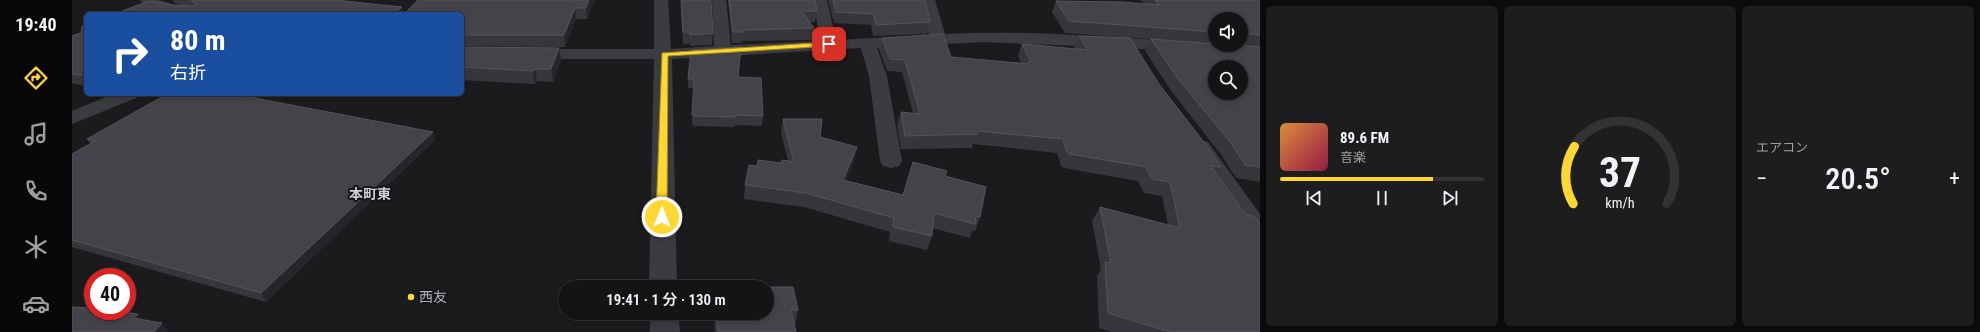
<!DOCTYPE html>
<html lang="ja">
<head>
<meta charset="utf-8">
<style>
  :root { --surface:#141416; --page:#1d1d1f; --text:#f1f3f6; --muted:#9d9ea1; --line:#333335; --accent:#ffd730 }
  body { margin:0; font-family:"Roboto Condensed","Noto Sans JP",sans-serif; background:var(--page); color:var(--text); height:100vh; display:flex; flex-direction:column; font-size:15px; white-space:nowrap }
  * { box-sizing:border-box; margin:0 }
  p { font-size:13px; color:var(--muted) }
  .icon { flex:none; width:22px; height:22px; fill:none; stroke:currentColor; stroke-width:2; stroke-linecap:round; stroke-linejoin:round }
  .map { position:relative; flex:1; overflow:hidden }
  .details { display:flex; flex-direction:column; gap:6px; padding:6px; background:#0b0b0c; width:720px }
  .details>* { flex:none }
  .hud { position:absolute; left:12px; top:12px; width:380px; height:84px; border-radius:6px; box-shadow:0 2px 6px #0003,0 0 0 1px var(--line); background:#1a4fa0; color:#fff; overflow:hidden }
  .tools { position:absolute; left:1136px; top:12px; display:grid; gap:8px }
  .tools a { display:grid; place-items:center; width:40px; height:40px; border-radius:50%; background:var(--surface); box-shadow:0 2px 6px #0003,0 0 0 1px var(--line); font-size:20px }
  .speed { position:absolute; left:12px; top:268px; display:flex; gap:8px; font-size:20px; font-weight:700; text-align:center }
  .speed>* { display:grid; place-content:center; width:52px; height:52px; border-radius:50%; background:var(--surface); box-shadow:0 2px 6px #0003,0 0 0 1px var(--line); line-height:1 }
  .speed .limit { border:6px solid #d22; background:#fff; color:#111 }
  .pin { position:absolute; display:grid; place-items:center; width:34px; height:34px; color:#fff; margin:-17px; border-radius:8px; box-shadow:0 2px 6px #0006 }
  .me { position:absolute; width:44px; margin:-22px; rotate:1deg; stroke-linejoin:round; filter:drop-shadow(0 0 3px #0008) }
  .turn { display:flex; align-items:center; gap:14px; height:84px; padding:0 20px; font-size:18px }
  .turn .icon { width:52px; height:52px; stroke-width:2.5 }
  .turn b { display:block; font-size:28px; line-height:34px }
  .big { font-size:30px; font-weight:600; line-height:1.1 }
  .details .widget { flex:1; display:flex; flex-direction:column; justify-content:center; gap:6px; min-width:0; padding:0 14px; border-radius:6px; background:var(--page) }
  .details .dial { align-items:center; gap:0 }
  .dial svg { height:104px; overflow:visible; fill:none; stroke:var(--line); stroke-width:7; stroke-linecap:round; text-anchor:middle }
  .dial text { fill:var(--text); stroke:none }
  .song { display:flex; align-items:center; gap:12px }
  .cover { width:48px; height:48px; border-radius:6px; background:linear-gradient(135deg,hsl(30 70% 55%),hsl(340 70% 35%)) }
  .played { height:4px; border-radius:2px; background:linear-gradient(90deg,var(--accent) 75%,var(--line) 75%) }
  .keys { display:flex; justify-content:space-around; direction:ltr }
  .heat { display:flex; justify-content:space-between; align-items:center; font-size:22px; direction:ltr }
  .details .tiles { flex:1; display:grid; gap:6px; grid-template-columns:repeat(3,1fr) }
  .trip { position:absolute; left:486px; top:280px; width:216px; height:40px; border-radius:20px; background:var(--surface); box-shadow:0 2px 6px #0003,0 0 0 1px var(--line); font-weight:600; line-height:40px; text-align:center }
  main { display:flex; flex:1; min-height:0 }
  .tabs { display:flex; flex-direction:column; width:72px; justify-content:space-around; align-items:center; background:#080809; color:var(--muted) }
  .tabs .icon { width:28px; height:28px }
  .tabs .selected { color:var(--accent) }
  .tabs b { font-size:18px; color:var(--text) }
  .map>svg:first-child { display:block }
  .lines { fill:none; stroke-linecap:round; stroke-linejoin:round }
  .minor { fill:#3b3b42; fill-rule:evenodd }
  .wall { fill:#37363b }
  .shaded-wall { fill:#262529 }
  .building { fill:#434349; stroke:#54545b; fill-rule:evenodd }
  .route { fill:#ffd730; stroke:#a68c1f }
  .poi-dot { fill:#ffd730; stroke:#161518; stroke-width:1.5 }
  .labels { text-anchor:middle; stroke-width:4; stroke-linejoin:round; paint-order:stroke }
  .quarter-label { font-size:14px; font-weight:bold; fill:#cdcfd9; stroke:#161518 }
  .near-poi-label { font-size:14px; fill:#acafbd; stroke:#161518; text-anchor:start }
</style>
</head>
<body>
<main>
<nav class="tabs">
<b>19:40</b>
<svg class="icon selected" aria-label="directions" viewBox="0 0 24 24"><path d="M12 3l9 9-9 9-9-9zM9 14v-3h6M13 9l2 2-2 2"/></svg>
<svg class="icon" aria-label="music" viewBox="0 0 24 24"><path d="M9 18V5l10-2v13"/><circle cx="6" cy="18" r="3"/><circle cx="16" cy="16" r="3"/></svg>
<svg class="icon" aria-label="phone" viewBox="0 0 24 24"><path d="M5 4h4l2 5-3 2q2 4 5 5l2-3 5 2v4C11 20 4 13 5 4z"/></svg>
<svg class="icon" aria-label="climate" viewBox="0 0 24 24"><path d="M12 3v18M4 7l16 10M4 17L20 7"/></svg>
<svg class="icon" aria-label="car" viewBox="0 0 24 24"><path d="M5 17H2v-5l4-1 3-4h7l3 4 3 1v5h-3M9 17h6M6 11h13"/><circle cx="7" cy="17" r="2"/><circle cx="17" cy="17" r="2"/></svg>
</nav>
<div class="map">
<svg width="1188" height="332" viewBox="0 0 1188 332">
  <rect width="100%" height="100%" fill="#1b1a1d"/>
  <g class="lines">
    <g class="minor">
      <path d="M 68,0 L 87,0 L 124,11 L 127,14 C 111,14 78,14 68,0 Z"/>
      <path d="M 582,0 L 596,0 L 599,49 L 642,46 L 640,0 L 654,0 L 659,45 L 748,41 L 741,0 L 755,0 L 764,40 L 857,35 L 849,0 L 863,0 L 873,34 C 950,30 1029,36 1106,42 L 1112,43 L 1114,47 L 1112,51 L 1106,52 L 1058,48 L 910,42 L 805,48 L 815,76 L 830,161 L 827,166 L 819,168 L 811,166 L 808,161 L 797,76 L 789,48 L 600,59 L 605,287 L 577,287 L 582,59 L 459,59 L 453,58 L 451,54 L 453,50 L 459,49 L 582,49 Z"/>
      <path d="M 41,94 L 66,94 L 64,98 L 0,124 L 0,111 Z"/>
      <path d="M 1129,140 L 1136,142 L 1188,214 L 1188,239 L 1179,237 L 1171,227 L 1118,146 L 1122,142 Z"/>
      <path d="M 578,313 L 606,313 L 608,332 L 578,332 Z"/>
    </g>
  </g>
  <g class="wall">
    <path d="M 101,0 L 263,0 L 331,14 L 99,5 L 112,6 L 102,3 Z"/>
    <path d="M 523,0 L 515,19 L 504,19 L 493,47 L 390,46 L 390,14 Z"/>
    <path d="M 609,0 L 641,33 L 640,45 L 618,46 L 618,44 L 611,44 L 609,14 Z"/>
    <path d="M 656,0 L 743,0 L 745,11 L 743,22 L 738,22 L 742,28 L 740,40 L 670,41 L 670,43 L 660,43 Z"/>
    <path d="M 756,0 L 853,0 L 858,22 L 855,34 L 801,36 L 799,25 L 762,23 Z"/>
    <path d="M 1069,0 L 1188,0 L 1188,47 L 1162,45 L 1169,45 L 1169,19 L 1143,19 L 1143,44 L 993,33 L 980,12 L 984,1 L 1072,4 Z"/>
    <path d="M 14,24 L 14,86 L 0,83 L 0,36 L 9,33 Z"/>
    <path d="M 1007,36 L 1087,84 L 1149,167 L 1144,173 L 1188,332 L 1040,332 L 1027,328 L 1025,276 L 1029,270 L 1020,221 L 1028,207 L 1096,225 L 1090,196 L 1072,193 L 1066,181 L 992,168 L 989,166 L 985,153 L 901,144 L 900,148 L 829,149 L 825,125 L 829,112 L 841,113 L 830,72 L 815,71 L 807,49 L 810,38 L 879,57 L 949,63 L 946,56 L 950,44 L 1003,49 L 1002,47 Z"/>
    <path d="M 1079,39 L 1188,47 L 1188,182 L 1164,178 L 1150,156 L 1100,92 L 1073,51 Z"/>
    <path d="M 390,47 L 487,48 L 489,60 L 481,82 L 465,81 L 463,84 L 390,80 Z"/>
    <path d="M 666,77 L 691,116 L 690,126 L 663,125 L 662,127 L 621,126 L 620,124 L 622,88 L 616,88 L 616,79 Z"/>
    <path d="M 176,94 L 177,97 L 363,140 L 194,302 L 0,247 L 0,154 L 18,144 L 15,139 Z"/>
    <path d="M 711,119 L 748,137 L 785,147 L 782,161 L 774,181 L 831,195 L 873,176 L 908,217 L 903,231 L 900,231 L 898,238 L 860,228 L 860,236 L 855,250 L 817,241 L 818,232 L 732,207 L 672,199 L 673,185 L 685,166 L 709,163 L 716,161 L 709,132 Z"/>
    <path d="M 695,287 L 726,310 L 723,326 L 724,332 L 643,332 L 642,313 L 695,313 Z"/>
  </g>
  <g class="shaded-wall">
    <path d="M 517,0 L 523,0 L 515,19 L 514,8 Z"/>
    <path d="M 330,7 L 331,14 L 321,14 Z"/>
    <path d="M 503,8 L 504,19 L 493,47 L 492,35 Z"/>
    <path d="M 487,48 L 489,60 L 481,82 L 479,69 Z"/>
    <path d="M 463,69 L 465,81 L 463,84 L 461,71 Z"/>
    <path d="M 174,94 L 176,94 L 179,101 L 172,96 Z"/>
    <path d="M 361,132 L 363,140 L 194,302 L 189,293 Z"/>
    <path d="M 785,147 L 782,161 L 768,194 L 771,180 Z"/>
    <path d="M 66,314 L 74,325 L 61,318 Z"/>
    <path d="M 90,323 L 96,332 L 82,332 Z"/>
  </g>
  <g class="building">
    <path d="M 119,0 L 263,0 L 330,7 L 321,14 L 42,14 L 77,1 L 99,5 L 123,6 L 124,4 Z"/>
    <path d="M 346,0 L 517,0 L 514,8 L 503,8 L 492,35 L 390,35 L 390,24 L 393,21 L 390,21 L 390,14 L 332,14 Z"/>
    <path d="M 609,0 L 639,0 L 641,33 L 618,35 L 618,32 L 611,32 Z"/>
    <path d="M 657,0 L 743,0 L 745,11 L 729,11 L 742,28 L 671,30 L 671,32 L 661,32 Z"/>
    <path d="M 761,0 L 853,0 L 858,22 L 804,25 L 802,14 L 764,12 Z"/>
    <path d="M 1083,0 L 1188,0 L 1188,35 L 1169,33 L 1169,19 L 1143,19 L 1143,32 L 997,21 L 984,1 L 1049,2 L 1087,5 Z"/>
    <path d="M 14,24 L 14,76 L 0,74 L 0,36 L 9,33 L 10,26 Z"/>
    <path d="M 871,34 L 879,57 L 957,64 L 956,62 L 959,62 L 950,44 L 1016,50 L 1007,36 L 1058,38 L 1087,84 L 1138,150 L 1149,167 L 1139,166 L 1173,214 L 1183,217 L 1188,223 L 1188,332 L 1098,332 L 1036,313 L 1033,262 L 1039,263 L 1028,207 L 1108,228 L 1098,182 L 1080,179 L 1074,167 L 998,154 L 995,152 L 991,139 L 905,131 L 905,134 L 833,136 L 829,112 L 848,114 L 833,60 L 818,59 L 810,38 Z"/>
    <path d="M 1079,39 L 1143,44 L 1143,45 L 1160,45 L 1188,47 L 1188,167 L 1173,165 L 1159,143 L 1107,80 ZM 1143,67 L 1169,67 L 1169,93 L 1143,93 Z"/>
    <path d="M 390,47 L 487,48 L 479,69 L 463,69 L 461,71 L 390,67 Z"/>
    <path d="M 669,47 L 666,77 L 689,78 L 691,116 L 663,115 L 663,117 L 621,116 L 620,114 L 622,79 L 616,79 L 619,50 Z"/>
    <path d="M 95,94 L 174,94 L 172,96 L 361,132 L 189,293 L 0,240 L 0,154 L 23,141 L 15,139 Z"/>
    <path d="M 711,119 L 750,119 L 748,137 L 785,147 L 771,180 L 831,195 L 841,162 L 875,171 L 873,176 L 914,187 L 908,217 L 904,216 L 903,224 L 862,213 L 860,236 L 821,227 L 822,218 L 734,193 L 673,185 L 677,165 L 685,166 L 686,160 L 709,163 L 710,160 L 722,162 Z"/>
    <path d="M 642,287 L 721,287 L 726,310 L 719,310 L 724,332 L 646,332 L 644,313 L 695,313 L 695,287 Z"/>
    <path d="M 0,307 L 21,308 L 21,311 L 45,311 L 66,314 L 61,318 L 90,323 L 82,332 L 0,332 Z"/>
  </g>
  <path class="route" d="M 757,42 L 761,44 L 760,46 L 596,56 L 595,217 L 593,219 L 586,219 L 584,217 L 590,53 Z"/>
  <circle class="poi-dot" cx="339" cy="297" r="4"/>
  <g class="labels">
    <g class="quarter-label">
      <text x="298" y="199">本町東</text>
    </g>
    <g class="near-poi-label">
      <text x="347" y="302">西友</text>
    </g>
  </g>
</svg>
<div class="tools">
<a><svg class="icon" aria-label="sound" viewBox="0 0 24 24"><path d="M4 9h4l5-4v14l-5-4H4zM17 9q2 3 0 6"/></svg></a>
<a><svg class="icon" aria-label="search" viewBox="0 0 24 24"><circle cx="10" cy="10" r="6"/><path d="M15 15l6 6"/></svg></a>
</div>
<div class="speed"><div class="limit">40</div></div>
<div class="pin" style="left:757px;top:44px;background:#d93025"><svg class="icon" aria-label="arrive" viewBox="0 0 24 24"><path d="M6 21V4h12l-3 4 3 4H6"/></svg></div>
<svg class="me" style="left:590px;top:217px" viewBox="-20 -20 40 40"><circle r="17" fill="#ffd730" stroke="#fff" stroke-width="3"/><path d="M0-11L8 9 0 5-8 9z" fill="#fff"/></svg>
<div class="trip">19:41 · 1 分 · 130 m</div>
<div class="hud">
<div class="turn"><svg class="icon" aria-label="right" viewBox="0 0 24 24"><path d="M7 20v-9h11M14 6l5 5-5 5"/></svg><div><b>80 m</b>右折</div></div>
</div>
</div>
<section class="details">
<div class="tiles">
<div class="widget">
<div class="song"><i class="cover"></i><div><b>89.6 FM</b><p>音楽</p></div></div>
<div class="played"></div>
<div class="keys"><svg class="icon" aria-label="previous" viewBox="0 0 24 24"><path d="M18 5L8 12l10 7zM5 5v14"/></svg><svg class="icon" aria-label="pause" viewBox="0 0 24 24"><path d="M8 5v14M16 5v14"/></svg><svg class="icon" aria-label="next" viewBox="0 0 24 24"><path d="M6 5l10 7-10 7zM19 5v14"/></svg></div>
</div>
<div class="widget dial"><svg viewBox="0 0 100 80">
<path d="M14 69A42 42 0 1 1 86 69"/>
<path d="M14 69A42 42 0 0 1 15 25" stroke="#ffd730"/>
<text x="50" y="56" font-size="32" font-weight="700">37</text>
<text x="50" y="72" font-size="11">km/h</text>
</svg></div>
<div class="widget"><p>エアコン</p>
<div class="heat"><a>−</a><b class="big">20.5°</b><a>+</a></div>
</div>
</div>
</section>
</main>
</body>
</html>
